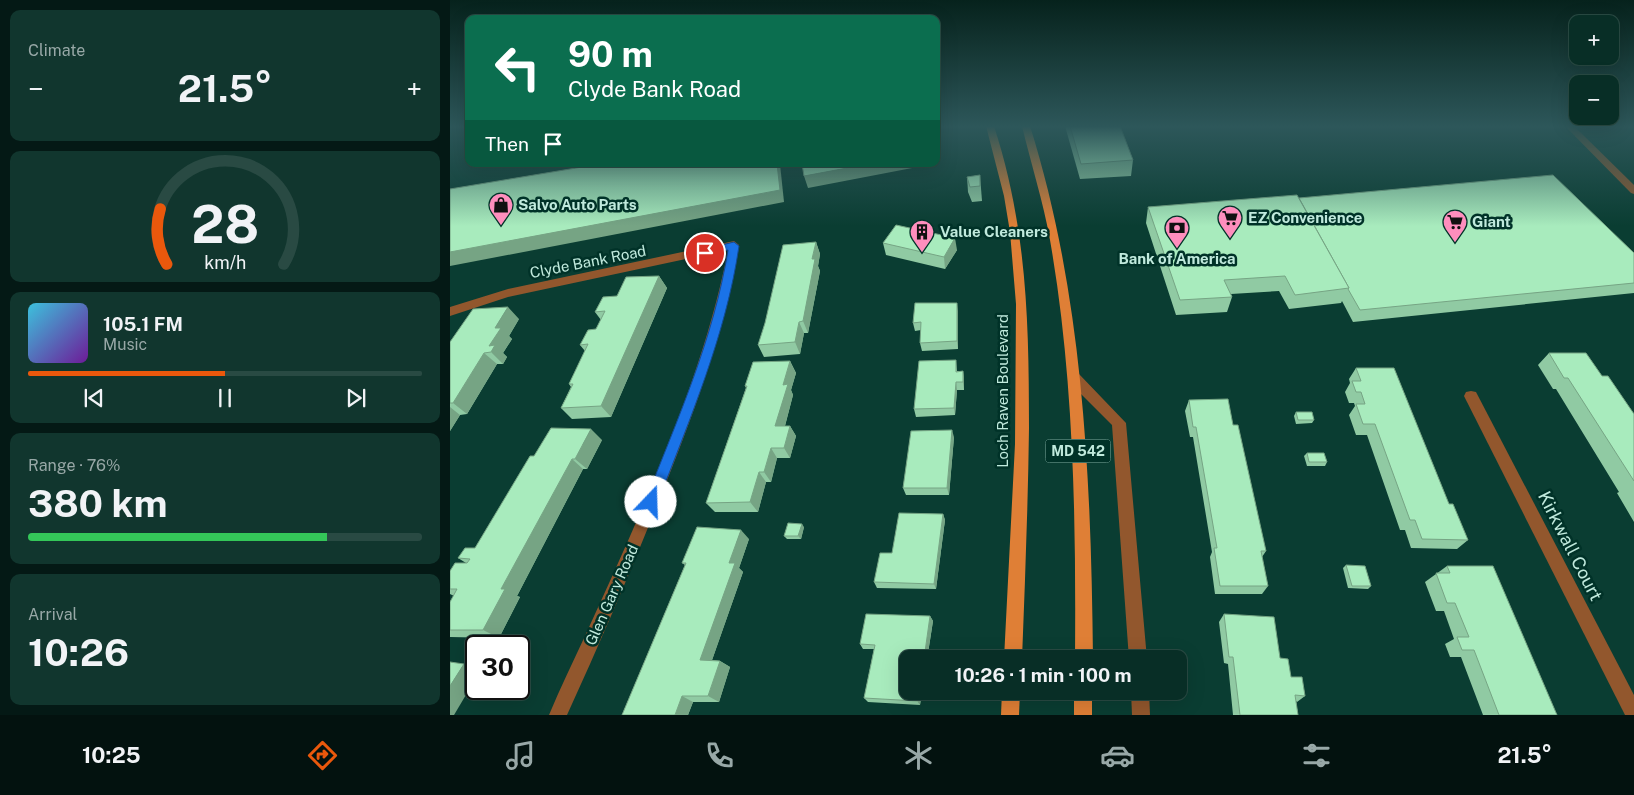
<!DOCTYPE html>
<html lang="en">
<head>
<meta charset="utf-8">
<style>
  :root { --surface:#082e26; --page:#11362e; --text:#f1f3f6; --muted:#98a8a7; --line:#294a43; --accent:#ea580c }
  body { margin:0; font-family:"Public Sans",sans-serif; background:var(--page); color:var(--text); height:100vh; display:flex; flex-direction:column; font-size:19px; white-space:nowrap }
  * { box-sizing:border-box; margin:0 }
  p { font-size:16px; color:var(--muted) }
  .icon { flex:none; width:28px; height:28px; fill:none; stroke:currentColor; stroke-width:2; stroke-linecap:round; stroke-linejoin:round }
  .map { position:relative; flex:1; overflow:hidden }
  .sheet { display:flex; flex-direction:column; gap:10px; padding:10px; background:#041915; width:450px }
  .sheet>* { flex:none }
  .hud { position:absolute; left:15px; top:15px; width:475px; height:152px; border-radius:10px; box-shadow:0 5px 20px #0002,0 0 0 1px var(--line); background:#0b6e4f; color:#fff; overflow:hidden }
  .fabs { position:absolute; left:1119px; top:15px; display:grid; gap:10px }
  .fabs a { display:grid; place-items:center; width:50px; height:50px; border-radius:10px; background:var(--surface); box-shadow:0 5px 20px #0002,0 0 0 1px var(--line); font-size:25px }
  .speed { position:absolute; left:15px; top:635px; display:flex; gap:10px; font-size:25px; font-weight:700; text-align:center }
  .speed>* { display:grid; place-content:center; width:65px; height:65px; border-radius:50%; background:var(--surface); box-shadow:0 5px 20px #0002,0 0 0 1px var(--line); line-height:1 }
  .speed .limit { border:2px solid #111; border-radius:8px; background:#fff; color:#111 }
  .pin { position:absolute; display:grid; place-items:center; width:42px; height:42px; color:#fff; margin:-21px; border:2px solid #fff; border-radius:50%; box-shadow:0 1px 5px #0007 }
  .me { position:absolute; width:55px; margin:-28px; rotate:21deg; stroke-linejoin:round; filter:drop-shadow(0 0 4px #0008) }
  .turn { display:flex; align-items:center; gap:18px; height:105px; padding:0 20px; font-size:22px }
  .turn .icon { width:65px; height:65px; stroke-width:2.5 }
  .turn b { display:block; font-size:35px; line-height:42px }
  .then { display:flex; align-items:center; height:48px; padding:0 20px; background:#0003; gap:10px; font-size:19px }
  .big { font-size:38px; font-weight:700; line-height:1.1 }
  .sheet .card { flex:1; display:flex; flex-direction:column; justify-content:center; gap:8px; min-width:0; padding:0 18px; border-radius:10px; background:var(--page) }
  .sheet .dial { align-items:center; gap:0 }
  .dial svg { height:130px; overflow:visible; fill:none; stroke:var(--line); stroke-width:7; stroke-linecap:round; text-anchor:middle }
  .dial text { fill:var(--text); stroke:none }
  .song { display:flex; align-items:center; gap:15px }
  .cover { width:60px; height:60px; border-radius:8px; background:linear-gradient(135deg,hsl(190 70% 55%),hsl(280 70% 35%)) }
  .played { height:5px; border-radius:2px; background:linear-gradient(90deg,var(--accent) 50%,var(--line) 50%) }
  .keys { display:flex; justify-content:space-around; direction:ltr }
  .heat { display:flex; justify-content:space-between; align-items:center; font-size:28px; direction:ltr }
  .charge { height:8px; border-radius:4px; background:linear-gradient(90deg,#34c759 76%,var(--line) 0) }
  .trip { position:absolute; left:449px; top:650px; width:288px; height:50px; border-radius:10px; background:var(--surface); box-shadow:0 5px 20px #0002,0 0 0 1px var(--line); font-weight:700; line-height:50px; text-align:center }
  .tab-bar { display:flex; height:80px; justify-content:space-around; align-items:center; background:#03120f; color:var(--muted) }
  .tab-bar .icon { width:35px; height:35px }
  .tab-bar .current { color:var(--accent) }
  .tab-bar b { font-size:22px; color:var(--text) }
  main { display:flex; flex:1; min-height:0 }
  .map>svg:first-child { display:block }
  .lines { fill:none; stroke-linecap:round; stroke-linejoin:round }
  .street { fill:#92572d; fill-rule:evenodd }
  .primary { fill:#df7f36; fill-rule:evenodd }
  .wall { fill:#90caa3 }
  .shaded-wall { fill:#76a484 }
  .building { fill:#a8ebbd; stroke:#76a484 }
  .route { fill:#1a73e8; stroke:#114b97 }
  .labels { text-anchor:middle; stroke-width:5; stroke-linejoin:round; paint-order:stroke }
  .shield { fill:#003228; stroke:#86b3a7; stroke-width:1 }
  .shield-label { font-size:14px; font-weight:bold; fill:#c0eadd }
  .poi-label { font-size:15px; font-weight:bold; fill:#c0eadd; stroke:#003228; text-anchor:start }
  .street-label { font-size:15px; fill:#c0eadd; stroke:#003228 }
  .near-street-label { font-size:18px; fill:#c0eadd; stroke:#003228 }
</style>
</head>
<body>
<main>
<section class="sheet">
<div class="card"><p>Climate</p>
<div class="heat"><a>−</a><b class="big">21.5°</b><a>+</a></div>
</div>
<div class="card dial"><svg viewBox="0 0 100 80">
<path d="M14 69A42 42 0 1 1 86 69"/>
<path d="M14 69A42 42 0 0 1 10 35" stroke="#ea580c"/>
<text x="50" y="56" font-size="32" font-weight="700">28</text>
<text x="50" y="72" font-size="11">km/h</text>
</svg></div>
<div class="card">
<div class="song"><i class="cover"></i><div><b>105.1 FM</b><p>Music</p></div></div>
<div class="played"></div>
<div class="keys"><svg class="icon" aria-label="previous" viewBox="0 0 24 24"><path d="M18 5L8 12l10 7zM5 5v14"/></svg><svg class="icon" aria-label="pause" viewBox="0 0 24 24"><path d="M8 5v14M16 5v14"/></svg><svg class="icon" aria-label="next" viewBox="0 0 24 24"><path d="M6 5l10 7-10 7zM19 5v14"/></svg></div>
</div>
<div class="card"><p>Range · 76%</p><b class="big">380 km</b><div class="charge"></div></div>
<div class="card"><p>Arrival</p><b class="big">10:26</b></div>
</section>
<div class="map">
<svg width="1184" height="715" viewBox="0 0 1184 715">
  <rect width="100%" height="100%" fill="#0a3d32"/>
  <g class="lines">
    <g class="street">
      <path d="M 1115,126 L 1124,126 L 1184,185 L 1184,194 L 1181,193 Z"/>
      <path d="M 284,241 L 289,245 C 274,333 243,416 210,498 C 181,571 150,643 117,715 L 99,715 C 110,688 123,662 135,636 C 190,515 253,380 278,250 L 58,297 L 0,316 L 0,307 L 58,289 Z"/>
      <path d="M 624,373 L 629,374 L 676,423 L 697,659 L 679,659 L 662,425 L 619,382 L 618,378 L 619,374 Z"/>
      <path d="M 1021,391 L 1026,392 L 1184,695 L 1184,715 L 1175,715 L 1014,396 L 1016,392 Z"/>
      <path d="M 681,691 L 699,691 L 700,715 L 682,715 Z"/>
    </g>
    <g class="primary">
      <path d="M 536,126 L 544,126 C 577,228 579,322 579,428 C 578,505 575,582 572,659 L 554,659 L 565,444 L 566,304 L 560,232 L 554,196 Z"/>
      <path d="M 572,126 L 580,126 C 634,298 641,480 643,659 L 625,659 C 626,519 624,377 600,240 C 593,201 581,164 572,126 Z"/>
      <path d="M 552,691 L 570,691 L 569,715 L 551,715 Z"/>
      <rect x="624" y="691" width="18" height="24"/>
    </g>
  </g>
  <g class="wall">
    <path d="M 615,126 L 670,126 L 683,160 L 681,176 L 630,179 Z"/>
    <path d="M 530,175 L 532,201 L 522,202 L 518,192 L 517,177 Z"/>
    <path d="M 849,198 L 1184,253 L 1184,293 L 903,322 L 892,301 L 891,303 L 839,309 L 829,291 L 781,294 L 782,297 L 777,312 L 726,315 L 696,223 L 698,207 Z"/>
    <path d="M 366,242 L 370,254 L 368,266 L 370,271 L 358,333 L 354,333 L 350,354 L 314,357 L 308,345 Z"/>
    <path d="M 433,243 L 507,250 L 495,269 L 436,255 Z"/>
    <path d="M 209,276 L 217,288 L 161,417 L 122,419 L 111,408 L 121,387 L 119,384 L 135,351 L 130,345 L 146,329 L 151,320 L 145,312 L 167,296 Z"/>
    <path d="M 508,311 L 508,349 L 472,351 L 470,343 L 471,330 L 465,331 L 463,323 Z"/>
    <path d="M 69,319 L 59,336 L 62,339 L 53,353 L 57,357 L 53,364 L 47,364 L 17,414 L 10,415 L 0,431 L 0,342 Z"/>
    <path d="M 1099,353 L 1152,376 L 1184,414 L 1184,522 L 1167,493 L 1169,492 L 1106,389 L 1103,389 L 1088,365 Z"/>
    <path d="M 506,360 L 507,371 L 513,371 L 514,379 L 514,390 L 507,390 L 505,415 L 466,417 L 464,409 Z"/>
    <path d="M 340,361 L 346,373 L 341,390 L 343,395 L 335,426 L 340,426 L 346,436 L 340,458 L 327,458 L 321,482 L 316,482 L 308,512 L 265,512 L 256,503 L 296,388 L 295,386 Z"/>
    <path d="M 906,368 L 999,504 L 1018,540 L 1007,549 L 961,548 L 955,530 L 950,530 L 917,435 L 906,435 L 899,415 L 905,406 L 904,403 L 899,403 L 895,392 L 900,383 L 899,379 Z"/>
    <path d="M 739,400 L 783,425 L 816,551 L 812,557 L 818,586 L 812,594 L 765,594 L 760,557 L 762,552 L 743,437 L 740,437 L 735,411 Z"/>
    <path d="M 846,412 L 864,420 L 862,423 L 846,424 L 844,416 Z"/>
    <path d="M 504,437 L 499,495 L 456,495 L 453,488 Z"/>
    <path d="M 152,440 L 137,469 L 133,469 L 67,596 L 70,597 L 49,638 L 0,637 L 0,602 L 4,596 L 0,594 L 0,571 L 16,563 L 8,558 L 25,548 L 84,456 Z"/>
    <path d="M 857,453 L 877,462 L 875,466 L 857,466 L 854,456 Z"/>
    <path d="M 493,514 L 495,520 L 486,589 L 427,588 L 424,582 L 442,553 Z"/>
    <path d="M 354,527 L 351,539 L 337,539 L 334,536 Z"/>
    <path d="M 299,539 L 289,568 L 293,572 L 262,660 L 270,661 L 280,667 L 269,702 L 243,702 L 238,715 L 172,715 L 235,565 L 232,563 Z"/>
    <path d="M 896,565 L 921,586 L 918,589 L 898,588 L 893,568 Z"/>
    <path d="M 997,566 L 1107,715 L 1033,715 L 1011,657 L 1000,657 L 995,644 L 1004,639 L 994,611 L 986,611 L 975,582 Z"/>
    <path d="M 774,614 L 830,658 L 841,677 L 855,696 L 847,702 L 846,701 L 848,715 L 783,715 L 778,664 L 774,663 L 769,622 Z"/>
    <path d="M 480,616 L 483,621 L 470,705 L 418,702 L 414,698 L 424,649 L 413,649 L 410,644 Z"/>
  </g>
  <g class="shaded-wall">
    <path d="M 327,164 L 330,164 L 334,202 L 0,266 L 0,252 Z"/>
    <path d="M 419,164 L 483,164 L 358,188 L 354,176 Z"/>
    <path d="M 505,238 L 507,250 L 495,269 L 494,257 Z"/>
    <path d="M 366,242 L 370,254 L 368,266 L 370,271 L 358,333 L 353,321 L 362,259 Z"/>
    <path d="M 209,276 L 217,288 L 161,417 L 151,406 Z"/>
    <path d="M 507,303 L 508,311 L 508,349 L 507,341 Z"/>
    <path d="M 58,307 L 69,319 L 59,336 L 62,339 L 53,353 L 57,357 L 53,364 L 41,352 L 39,346 L 45,328 Z"/>
    <path d="M 349,322 L 354,333 L 350,354 L 345,342 Z"/>
    <path d="M 34,353 L 47,364 L 17,414 L 3,403 Z"/>
    <path d="M 340,361 L 346,373 L 341,390 L 343,395 L 332,437 L 325,426 L 333,385 Z"/>
    <path d="M 513,371 L 514,379 L 514,390 L 513,382 Z"/>
    <path d="M 506,382 L 507,390 L 505,415 L 504,408 Z"/>
    <path d="M 0,407 L 10,415 L 0,431 Z"/>
    <path d="M 340,426 L 346,436 L 340,458 L 334,448 Z"/>
    <path d="M 141,429 L 152,440 L 137,469 L 125,459 Z"/>
    <path d="M 502,430 L 504,437 L 499,495 L 497,488 Z"/>
    <path d="M 321,448 L 327,458 L 321,482 L 314,472 Z"/>
    <path d="M 122,459 L 133,469 L 67,596 L 70,597 L 49,638 L 33,630 L 51,589 Z"/>
    <path d="M 309,472 L 316,482 L 308,512 L 300,502 Z"/>
    <path d="M 493,514 L 495,520 L 486,589 L 484,584 Z"/>
    <path d="M 352,524 L 354,527 L 351,539 L 348,536 Z"/>
    <path d="M 291,530 L 299,539 L 289,568 L 293,572 L 260,666 L 250,660 L 279,563 Z"/>
    <path d="M 480,616 L 483,621 L 477,659 L 474,659 Z"/>
    <path d="M 270,661 L 280,667 L 269,702 L 258,696 Z"/>
    <path d="M 14,664 L 26,669 L 26,678 L 4,715 L 0,715 L 0,686 Z"/>
    <path d="M 469,691 L 472,691 L 470,705 L 467,701 Z"/>
    <path d="M 232,696 L 243,702 L 238,715 L 225,715 Z"/>
  </g>
  <g class="building">
    <path d="M 620,126 L 670,126 L 683,160 L 631,164 Z"/>
    <path d="M 150,164 L 327,164 L 330,190 L 0,252 L 0,189 Z"/>
    <path d="M 352,164 L 419,164 L 354,176 Z"/>
    <path d="M 530,175 L 530,186 L 520,187 L 517,177 Z"/>
    <path d="M 1103,175 L 1184,253 L 1184,283 L 910,310 L 898,289 L 899,288 L 849,198 Z"/>
    <path d="M 847,195 L 899,288 L 845,295 L 835,276 L 774,280 L 782,297 L 730,300 L 698,207 Z"/>
    <path d="M 446,225 L 505,238 L 494,257 L 433,243 Z"/>
    <path d="M 366,242 L 362,259 L 365,259 L 353,321 L 349,322 L 345,342 L 308,345 L 315,323 L 333,245 Z"/>
    <path d="M 209,276 L 151,406 L 111,408 L 123,384 L 119,384 L 138,344 L 130,345 L 138,330 L 146,329 L 155,311 L 145,312 L 153,297 L 167,296 L 176,277 Z"/>
    <path d="M 465,303 L 507,303 L 507,341 L 470,343 L 471,322 L 463,323 Z"/>
    <path d="M 58,307 L 45,328 L 51,328 L 39,346 L 45,345 L 41,352 L 34,353 L 3,403 L 0,403 L 0,342 L 23,309 Z"/>
    <path d="M 1099,353 L 1136,353 L 1152,376 L 1158,376 L 1184,414 L 1184,481 L 1118,378 L 1114,378 Z"/>
    <path d="M 506,360 L 506,372 L 513,371 L 513,382 L 506,382 L 504,408 L 464,409 L 469,361 Z"/>
    <path d="M 340,361 L 333,385 L 338,384 L 325,426 L 340,426 L 334,448 L 321,448 L 314,472 L 309,472 L 300,502 L 256,503 L 297,386 L 295,386 L 303,362 Z"/>
    <path d="M 906,368 L 944,368 L 999,504 L 1003,504 L 1018,540 L 972,539 L 965,520 L 960,520 L 925,424 L 913,424 L 906,404 L 915,404 L 911,392 L 906,392 L 902,381 L 911,381 Z"/>
    <path d="M 778,399 L 783,425 L 788,425 L 816,551 L 811,551 L 818,586 L 770,586 L 764,548 L 767,548 L 746,427 L 743,427 L 739,400 Z"/>
    <path d="M 846,412 L 862,412 L 864,420 L 848,420 Z"/>
    <path d="M 101,428 L 141,429 L 125,459 L 122,459 L 51,589 L 55,589 L 33,630 L 0,630 L 0,602 L 7,589 L 0,589 L 0,571 L 5,563 L 17,563 L 20,559 L 8,558 L 15,548 L 25,548 L 80,456 L 84,456 Z"/>
    <path d="M 502,430 L 497,488 L 453,488 L 461,431 Z"/>
    <path d="M 857,453 L 874,453 L 877,462 L 859,462 Z"/>
    <path d="M 449,513 L 493,514 L 484,584 L 424,582 L 430,553 L 442,553 Z"/>
    <path d="M 338,523 L 352,524 L 348,536 L 334,536 Z"/>
    <path d="M 247,527 L 291,530 L 279,563 L 285,563 L 250,660 L 270,661 L 258,696 L 232,696 L 225,715 L 172,715 L 236,563 L 232,563 Z"/>
    <path d="M 896,565 L 915,566 L 921,586 L 902,586 Z"/>
    <path d="M 997,566 L 1043,566 L 1107,715 L 1049,715 L 1024,650 L 1012,650 L 1007,637 L 1019,637 L 1005,603 L 997,603 L 986,573 L 1000,573 Z"/>
    <path d="M 416,614 L 480,616 L 474,659 L 458,659 L 458,691 L 469,691 L 467,701 L 414,698 L 425,645 L 410,644 Z"/>
    <path d="M 774,614 L 824,617 L 830,658 L 838,659 L 841,677 L 852,677 L 855,696 L 845,695 L 848,715 L 790,715 L 783,657 L 779,657 Z"/>
    <path d="M 0,662 L 14,664 L 0,686 Z"/>
  </g>
  <linearGradient id="sky" x2="0" y2="1"><stop stop-color="#06221c"/><stop offset="0.56" stop-color="#2d575a"/><stop offset="1" stop-color="#2d575a" stop-opacity="0"/></linearGradient>
  <rect width="1184" height="226" fill="url(#sky)"/>
  <path class="route" d="M 284,242 L 289,246 C 276,335 240,418 208,502 L 206,507 L 201,508 L 196,507 L 195,502 C 227,420 264,338 278,250 L 255,256 L 250,253 L 251,250 Z"/>
  <defs>
    <symbol id="shop-pin" viewBox="-11 -11 22 30"><path d="M0 17L-7.5 6A9.5 9.5 0 1 1 7.5 6Z" fill="#fe8ebd" stroke="#003228"/><path d="M-5-2.5h2.3a2.7 3.5 0 0 1 5.4 0H5L5.5 6h-11ZM-1.5-2.5h3a1.5 2.3 0 0 0-3 0Z" fill="#111"/></symbol>
    <symbol id="supermarket-pin" viewBox="-11 -11 22 30"><path d="M0 17L-7.5 6A9.5 9.5 0 1 1 7.5 6Z" fill="#fe8ebd" stroke="#003228"/><path d="M-6-5.5h2.5l.6 2H6L4.5 2H-2.5L-4.4-4H-6ZM-1.5 3.2a1.3 1.3 0 1 0 .1 0ZM3 3.2a1.3 1.3 0 1 0 .1 0Z" fill="#111"/></symbol>
    <symbol id="bank-pin" viewBox="-11 -11 22 30"><path d="M0 17L-7.5 6A9.5 9.5 0 1 1 7.5 6Z" fill="#fe8ebd" stroke="#003228"/><path d="M-6-4H6V4H-6ZM0-2.3a2.3 2.3 0 1 0 0 4.6a2.3 2.3 0 1 0 0-4.6Z" fill="#111"/></symbol>
    <symbol id="building-pin" viewBox="-11 -11 22 30"><path d="M0 17L-7.5 6A9.5 9.5 0 1 1 7.5 6Z" fill="#fe8ebd" stroke="#003228"/><path d="M-4-6H4V6H1V3H-1V6H-4ZM-2.5-4.3h1.7v1.8h-1.7ZM.8-4.3h1.7v1.8H.8ZM-2.5-1h1.7V.8h-1.7ZM.8-1h1.7V.8H.8Z" fill="#111"/></symbol>
  </defs>
  <g fill-rule="evenodd">
    <use href="#shop-pin" x="37" y="191" width="28" height="38"/>
    <use href="#supermarket-pin" x="766" y="204" width="28" height="38"/>
    <use href="#supermarket-pin" x="991" y="208" width="28" height="38"/>
    <use href="#bank-pin" x="713" y="214" width="28" height="38"/>
    <use href="#building-pin" x="458" y="218" width="28" height="38"/>
  </g>
  <g class="labels">
    <rect class="shield" x="595.5" y="439.5" width="65" height="23" rx="4"/>
    <g class="shield-label">
      <text x="628" y="456">MD 542</text>
    </g>
    <g class="poi-label">
      <text x="68" y="210">Salvo Auto Parts</text>
      <text x="798" y="223">EZ Convenience</text>
      <text x="1022" y="227">Giant</text>
      <text x="490" y="237">Value Cleaners</text>
      <text x="727" y="264" text-anchor="middle">Bank of America</text>
    </g>
    <g class="street-label">
      <text transform="translate(138 262) rotate(-11)" y="5">Clyde Bank Road</text>
      <text transform="translate(553 391) rotate(-90)" y="5">Loch Raven Boulevard</text>
      <text transform="translate(162 595) rotate(-66)" y="5">Glen Gary Road</text>
    </g>
    <g class="near-street-label">
      <text transform="translate(1120 546) rotate(63)" y="6">Kirkwall Court</text>
    </g>
  </g>
</svg>
<div class="fabs">
<a>+</a>
<a>−</a>
</div>
<div class="speed"><div class="limit">30</div></div>
<div class="pin" style="left:255px;top:253px;background:#d93025"><svg class="icon" aria-label="arrive" viewBox="0 0 24 24"><path d="M6 21V4h12l-3 4 3 4H6"/></svg></div>
<svg class="me" style="left:201px;top:502px" viewBox="-20 -20 40 40"><circle r="19" fill="#fff"/><path d="M0-13L10 11 0 6-10 11z" fill="#1a73e8"/></svg>
<div class="trip">10:26 · 1 min · 100 m</div>
<div class="hud">
<div class="turn"><svg class="icon" aria-label="left" viewBox="0 0 24 24"><path d="M17 20v-9H6M10 6l-5 5 5 5"/></svg><div><b>90 m</b>Clyde Bank Road</div></div>
<div class="then">Then<svg class="icon" aria-label="arrive" viewBox="0 0 24 24"><path d="M6 21V4h12l-3 4 3 4H6"/></svg></div>
</div>
</div>
</main>
<nav class="tab-bar">
<b>10:25</b>
<svg class="icon current" aria-label="directions" viewBox="0 0 24 24"><path d="M12 3l9 9-9 9-9-9zM9 14v-3h6M13 9l2 2-2 2"/></svg>
<svg class="icon" aria-label="music" viewBox="0 0 24 24"><path d="M9 18V5l10-2v13"/><circle cx="6" cy="18" r="3"/><circle cx="16" cy="16" r="3"/></svg>
<svg class="icon" aria-label="phone" viewBox="0 0 24 24"><path d="M5 4h4l2 5-3 2q2 4 5 5l2-3 5 2v4C11 20 4 13 5 4z"/></svg>
<svg class="icon" aria-label="climate" viewBox="0 0 24 24"><path d="M12 3v18M4 7l16 10M4 17L20 7"/></svg>
<svg class="icon" aria-label="car" viewBox="0 0 24 24"><path d="M5 17H2v-5l4-1 3-4h7l3 4 3 1v5h-3M9 17h6M6 11h13"/><circle cx="7" cy="17" r="2"/><circle cx="17" cy="17" r="2"/></svg>
<svg class="icon" aria-label="filters" viewBox="0 0 24 24"><path d="M4 7h16M4 17h16"/><circle cx="9" cy="7" r="2"/><circle cx="15" cy="17" r="2"/></svg>
<b>21.5°</b>
</nav>
</body>
</html>
